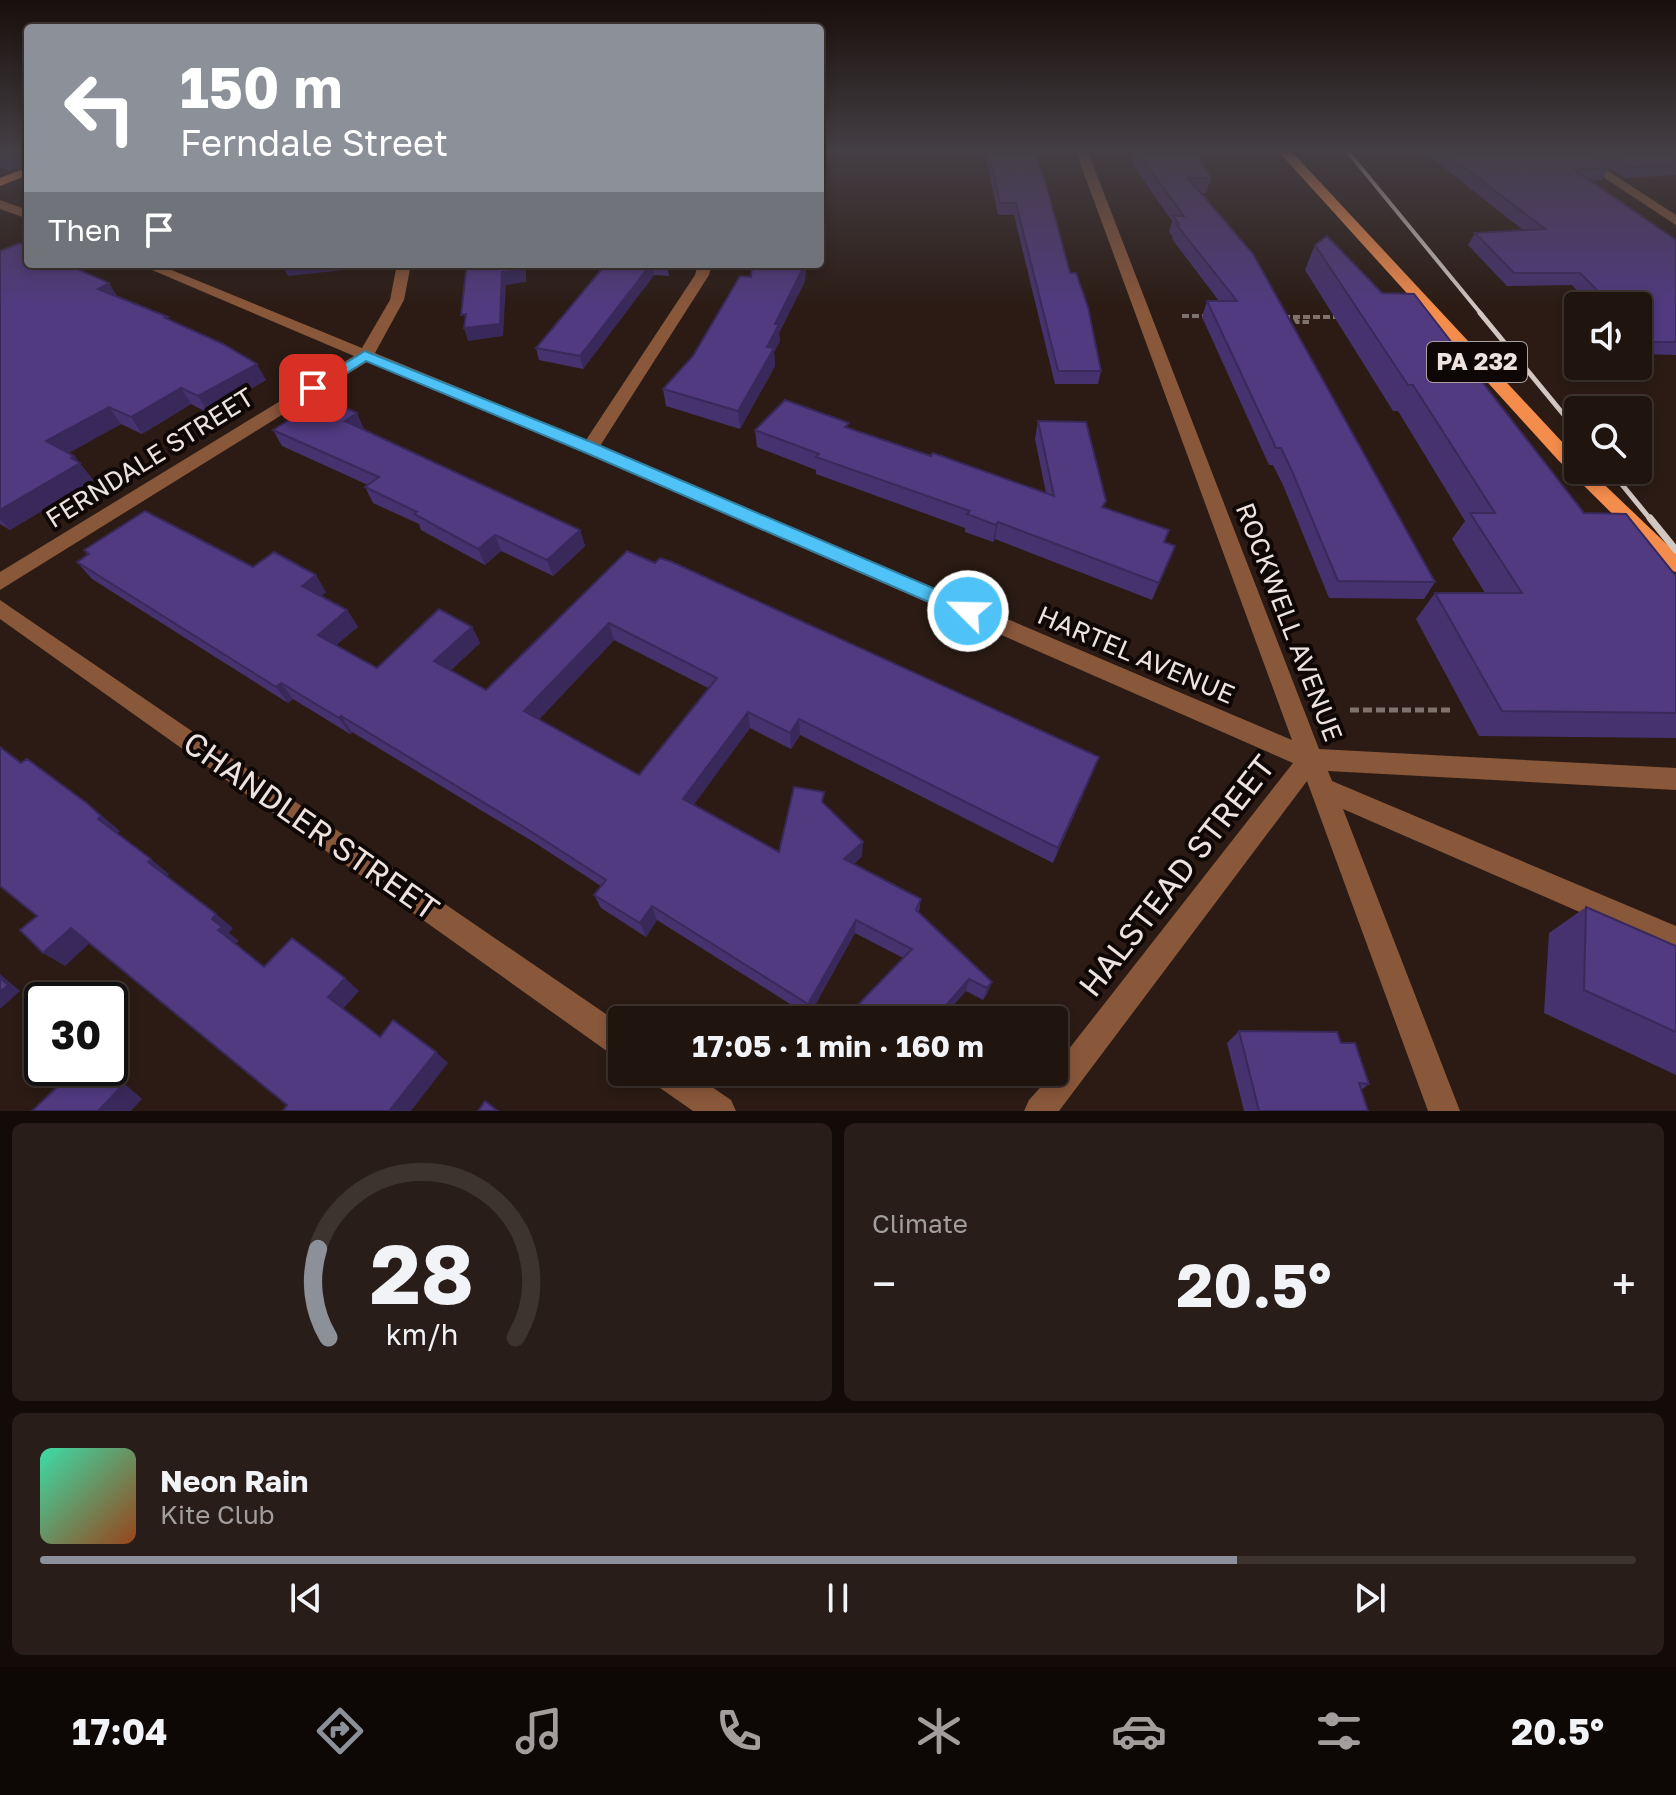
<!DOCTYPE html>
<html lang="en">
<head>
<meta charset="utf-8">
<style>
  :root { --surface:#20140f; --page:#281d18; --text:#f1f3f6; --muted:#a29e9e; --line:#3d332f; --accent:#8c9099 }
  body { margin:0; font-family:"Golos Text",sans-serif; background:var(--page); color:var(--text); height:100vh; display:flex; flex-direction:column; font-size:30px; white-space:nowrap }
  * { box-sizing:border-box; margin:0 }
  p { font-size:26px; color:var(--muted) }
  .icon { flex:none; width:44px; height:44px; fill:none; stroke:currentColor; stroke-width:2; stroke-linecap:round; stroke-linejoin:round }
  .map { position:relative; height:1111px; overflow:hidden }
  .details { display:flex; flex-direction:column; gap:12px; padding:12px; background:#120b08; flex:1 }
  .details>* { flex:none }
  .hud { position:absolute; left:24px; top:24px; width:800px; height:244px; border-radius:8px; box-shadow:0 4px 12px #0003,0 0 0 2px var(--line); background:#8c9099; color:#fff; overflow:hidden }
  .buttons { position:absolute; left:1564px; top:292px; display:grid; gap:16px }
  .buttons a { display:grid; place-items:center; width:88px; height:88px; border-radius:8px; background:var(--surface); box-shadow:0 4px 12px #0003,0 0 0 2px var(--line); font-size:40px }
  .speed { position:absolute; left:24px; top:982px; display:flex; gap:16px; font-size:40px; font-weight:700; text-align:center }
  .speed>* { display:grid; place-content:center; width:104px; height:104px; border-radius:50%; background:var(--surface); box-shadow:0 4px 12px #0003,0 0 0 2px var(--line); line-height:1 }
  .speed .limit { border:4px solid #111; border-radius:12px; background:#fff; color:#111 }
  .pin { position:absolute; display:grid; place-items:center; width:68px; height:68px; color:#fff; margin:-34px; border-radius:16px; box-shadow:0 4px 12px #0006 }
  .me { position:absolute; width:88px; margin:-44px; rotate:293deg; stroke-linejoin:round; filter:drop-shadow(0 0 6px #0008) }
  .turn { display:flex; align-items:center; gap:28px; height:168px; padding:0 24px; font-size:36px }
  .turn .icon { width:104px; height:104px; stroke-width:2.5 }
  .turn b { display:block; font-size:56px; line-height:68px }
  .then { display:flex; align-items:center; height:76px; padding:0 24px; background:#0003; gap:16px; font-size:30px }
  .big { font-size:60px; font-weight:700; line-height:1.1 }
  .details .widget { flex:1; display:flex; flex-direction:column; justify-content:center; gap:12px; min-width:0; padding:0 28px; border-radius:12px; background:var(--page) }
  .details .dial { align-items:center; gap:0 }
  .dial svg { height:208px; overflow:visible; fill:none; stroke:var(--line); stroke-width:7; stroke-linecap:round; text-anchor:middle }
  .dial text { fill:var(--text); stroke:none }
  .song { display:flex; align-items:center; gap:24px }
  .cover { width:96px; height:96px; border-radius:12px; background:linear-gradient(135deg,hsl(160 70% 55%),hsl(20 70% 35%)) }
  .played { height:8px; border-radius:4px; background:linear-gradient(90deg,var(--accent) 75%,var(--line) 75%) }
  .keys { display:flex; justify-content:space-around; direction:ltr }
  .heat { display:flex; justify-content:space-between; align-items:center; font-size:44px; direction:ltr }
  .details .tiles { flex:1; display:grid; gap:12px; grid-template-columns:1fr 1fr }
  .widget:last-child { grid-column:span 2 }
  .trip { position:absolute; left:608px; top:1006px; width:460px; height:80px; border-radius:8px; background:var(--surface); box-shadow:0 4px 12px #0003,0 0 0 2px var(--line); font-weight:700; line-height:80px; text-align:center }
  .tabs { display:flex; height:128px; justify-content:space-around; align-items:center; background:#0d0806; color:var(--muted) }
  .tabs .icon { width:56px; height:56px }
  .tabs .selected { color:var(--accent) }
  .tabs b { font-size:36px; color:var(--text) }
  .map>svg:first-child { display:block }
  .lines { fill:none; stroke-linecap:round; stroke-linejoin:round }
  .path-far1 { stroke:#80726c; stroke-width:4; stroke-dasharray:7 3; stroke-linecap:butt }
  .path { stroke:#80726c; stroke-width:5; stroke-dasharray:9 4; stroke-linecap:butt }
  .minor { fill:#89573a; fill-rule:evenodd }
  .major { fill:#f48c4c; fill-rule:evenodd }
  .rail-far2 { stroke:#d3c7c2; stroke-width:4 }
  .rail-far1 { stroke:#d3c7c2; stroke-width:5 }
  .rail { stroke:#d3c7c2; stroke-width:7 }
  .wall { fill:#46326e; fill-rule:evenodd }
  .shaded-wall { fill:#39295a }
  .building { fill:#513a80; stroke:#39295a; stroke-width:2; fill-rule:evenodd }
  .route { fill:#4fc3f7; stroke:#337fa1; stroke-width:2 }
  .labels { text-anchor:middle; stroke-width:8; stroke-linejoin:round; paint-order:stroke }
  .shield { fill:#0e0705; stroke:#aba09d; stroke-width:2 }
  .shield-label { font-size:24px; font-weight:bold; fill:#eee2de }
  .street-label { font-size:26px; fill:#eee2de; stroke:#0e0705 }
  .near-street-label { font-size:32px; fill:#eee2de; stroke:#0e0705 }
</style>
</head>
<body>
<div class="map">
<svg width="1676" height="1111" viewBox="0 0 1676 1111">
  <rect width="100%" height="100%" fill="#2b1b14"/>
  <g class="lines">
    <g class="path-far1">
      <path d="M 1182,316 L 1205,316"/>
      <path d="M 1283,317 L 1337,317"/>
      <path d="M 1295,318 L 1297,322 L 1309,322"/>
    </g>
    <path class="path" d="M 1350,710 L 1451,710"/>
    <g class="minor">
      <path d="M 1076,152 L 1088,152 L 1319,749 L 1676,768 L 1676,790 L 1328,771 L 1332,781 L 1676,926 L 1676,954 L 1343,809 L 1460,1111 L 1428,1111 L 1307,781 L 1059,1111 L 1024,1111 L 1029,1100 L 1054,1072 L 1054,1068 L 1293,763 L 584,452 L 367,362 L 0,590 L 0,572 L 354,356 L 138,264 L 157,264 L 362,348 L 390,300 L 397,264 L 411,264 L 404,300 L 375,353 L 586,440 L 695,275 L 698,264 L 712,264 L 709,275 L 600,446 L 1292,740 Z"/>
      <path d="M 1565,152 L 1579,152 L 1676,215 L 1676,225 Z"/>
      <path d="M 0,200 L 28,210 L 28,219 L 0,209 Z"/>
      <path d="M 0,600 L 622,1025 L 622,1058 L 611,1054 L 0,619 Z"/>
      <path d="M 649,1072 L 690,1072 L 731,1100 L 736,1111 L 693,1111 L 653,1083 Z"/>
    </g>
    <g class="major">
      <path d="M 1279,152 L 1292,152 L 1578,459 L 1578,470 L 1589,470 L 1676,553 L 1676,572 L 1669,570 L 1558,460 Z"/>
      <path d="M 28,167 L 28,175 L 0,186 L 0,178 Z"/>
    </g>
    <path class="rail-far2" d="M 1348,152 L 1482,315"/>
    <g class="rail-far1">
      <path d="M 1480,313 L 1578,432"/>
      <path d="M 1610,470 L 1651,520"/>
    </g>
    <path class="rail" d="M 1650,518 L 1676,550"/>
  </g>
  <g class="wall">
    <path d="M 0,152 L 28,152 L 28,179 L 19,168 L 10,171 L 0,167 Z"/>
    <path d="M 985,152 L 1034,152 L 1070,273 L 1101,371 L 1098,384 L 1055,384 L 1014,215 L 998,215 Z"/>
    <path d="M 1134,152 L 1196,152 L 1211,178 L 1206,193 L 1201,193 L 1435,582 L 1424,599 L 1329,598 L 1283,485 L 1273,465 L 1269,465 L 1202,317 L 1207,301 L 1219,301 L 1172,239 L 1173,237 L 1169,232 L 1172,221 L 1132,164 Z"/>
    <path d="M 1424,152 L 1676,152 L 1676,175 L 1625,178 L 1609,168 L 1602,180 L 1590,181 L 1676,240 L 1676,355 L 1638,354 L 1638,306 L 1591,306 L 1572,285 L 1507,286 L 1468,245 L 1475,233 L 1523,230 Z"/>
    <path d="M 1315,245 L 1584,513 L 1676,576 L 1676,738 L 1479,736 L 1416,619 L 1435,593 L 1485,593 L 1452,539 L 1465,521 L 1398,411 L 1393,411 L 1305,270 Z"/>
    <path d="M 0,251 L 118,297 L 170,321 L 266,380 L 208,413 L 191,404 L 142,434 L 121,424 L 68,453 L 74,456 L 93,480 L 10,530 L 0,524 Z"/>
    <path d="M 597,264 L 667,264 L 669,276 L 654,275 L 583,369 L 539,360 L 536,348 L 602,270 L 598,269 Z"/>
    <path d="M 752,264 L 806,264 L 805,281 L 779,333 L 780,341 L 774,352 L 775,366 L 740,429 L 666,406 L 663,389 L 693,356 L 751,277 Z"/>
    <path d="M 1038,421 L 1104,508 L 1169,530 L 1164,542 L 1175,546 L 1152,600 L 995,539 L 993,542 L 965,532 L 965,528 L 816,474 L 816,470 L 757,447 L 755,430 L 849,428 L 1046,493 L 1035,439 Z"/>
    <path d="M 363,429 L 580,530 L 585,546 L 553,576 L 501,551 L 485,565 L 421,530 L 419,524 L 373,503 L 365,487 L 368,485 L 282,446 L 273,430 L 364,429 Z"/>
    <path d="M 84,550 L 253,567 L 326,592 L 321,596 L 347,610 L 358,627 L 336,645 L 377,668 L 472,627 L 480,643 L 451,670 L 486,690 L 627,551 L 1093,772 L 1053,863 L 800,735 L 791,749 L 750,728 L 694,804 L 779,852 L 824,805 L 862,856 L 854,864 L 921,899 L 919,912 L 992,982 L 987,994 L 983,1000 L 966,991 L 940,1020 L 853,1020 L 853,1010 L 903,958 L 855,933 L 809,1016 L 657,920 L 646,937 L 601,908 L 594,895 L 601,886 L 532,841 L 352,732 L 350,734 L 293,699 L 288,703 L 92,579 L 77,562 L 87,555 ZM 614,640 L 708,688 L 639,775 L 539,719 Z"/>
    <path d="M 1586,907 L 1676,946 L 1676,1075 L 1544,1013 L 1549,933 Z"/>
    <path d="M 1239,1031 L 1341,1043 L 1369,1084 L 1361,1090 L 1368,1111 L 1244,1111 L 1227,1043 Z"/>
  </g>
  <g class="shaded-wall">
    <path d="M 15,152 L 22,152 L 22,167 L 17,165 L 19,168 L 10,171 L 0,157 Z"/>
    <path d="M 282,264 L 346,264 L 344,270 L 288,276 Z"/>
    <path d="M 522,264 L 526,264 L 526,282 L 506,285 L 503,336 L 468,341 L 464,328 L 502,272 Z"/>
    <path d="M 651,264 L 653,264 L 654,275 L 583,369 L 580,356 Z"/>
    <path d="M 805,264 L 806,264 L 805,281 L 779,333 L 780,341 L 774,352 L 775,366 L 740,429 L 738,411 L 767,347 L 775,324 Z"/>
    <path d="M 109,283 L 119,299 L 98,289 Z"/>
    <path d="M 257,364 L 266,380 L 208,413 L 198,396 Z"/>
    <path d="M 181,388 L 191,404 L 142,434 L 131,417 Z"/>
    <path d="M 109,407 L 121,424 L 60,458 L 46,441 Z"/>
    <path d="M 357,413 L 364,429 L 352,437 L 345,421 Z"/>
    <path d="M 74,456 L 93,480 L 10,530 L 0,519 L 0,510 Z"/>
    <path d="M 998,522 L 995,539 L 993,542 L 996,525 Z"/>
    <path d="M 580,530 L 585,546 L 553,576 L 547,560 Z"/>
    <path d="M 495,535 L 501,551 L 485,565 L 478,549 Z"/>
    <path d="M 316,575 L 326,592 L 313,603 L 302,586 Z"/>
    <path d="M 347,610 L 358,627 L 329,651 L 318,635 Z"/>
    <path d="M 609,623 L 614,640 L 532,727 L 524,711 Z"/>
    <path d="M 472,627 L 480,643 L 443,677 L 434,661 Z"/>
    <path d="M 281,683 L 293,699 L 288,703 L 276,687 Z"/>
    <path d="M 748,712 L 750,728 L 687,814 L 683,799 Z"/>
    <path d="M 341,716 L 352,732 L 350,734 L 339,718 Z"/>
    <path d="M 799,719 L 800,735 L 791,749 L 790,733 Z"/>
    <path d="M 1099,757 L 1093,772 L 1053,863 L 1058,848 Z"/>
    <path d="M 88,804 L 107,820 L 120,831 L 117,834 L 98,819 Z"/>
    <path d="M 863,842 L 862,856 L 844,873 L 844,859 Z"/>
    <path d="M 151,859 L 169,874 L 166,877 L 148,862 Z"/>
    <path d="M 652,906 L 657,920 L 646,937 L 640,923 Z"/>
    <path d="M 216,914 L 233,928 L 229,933 L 239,941 L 235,944 L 218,930 L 212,919 Z"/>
    <path d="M 856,920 L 855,933 L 809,1016 L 808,1004 Z"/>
    <path d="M 71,928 L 92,941 L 65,966 L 43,953 Z"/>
    <path d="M 0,974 L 20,991 L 0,1009 Z"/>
    <path d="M 345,978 L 359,991 L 343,1009 L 328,997 Z"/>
    <path d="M 969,979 L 966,991 L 940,1020 L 933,1020 Z"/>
    <path d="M 992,982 L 987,994 L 983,1000 L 987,988 Z"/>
    <path d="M 436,1052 L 448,1063 L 411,1111 L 389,1111 Z"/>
    <path d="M 97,1068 L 106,1068 L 109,1070 L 142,1099 L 131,1111 L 98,1111 Z"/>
  </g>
  <g class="building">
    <path d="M 0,152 L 15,152 L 0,157 Z"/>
    <path d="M 21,152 L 28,152 L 28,169 L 17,165 L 22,161 Z"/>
    <path d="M 989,152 L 1034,152 L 1046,184 L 1070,273 L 1076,273 L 1088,307 L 1101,371 L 1058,371 L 1016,203 L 1000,203 Z"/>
    <path d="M 1137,152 L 1196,152 L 1211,178 L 1188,178 L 1253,254 L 1435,582 L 1338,581 L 1291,469 L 1281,448 L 1276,448 L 1207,301 L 1237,301 L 1176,224 L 1179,224 L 1173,216 L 1184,216 Z"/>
    <path d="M 1444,152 L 1586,152 L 1609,168 L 1575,170 L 1676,240 L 1676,342 L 1648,342 L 1638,331 L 1638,306 L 1613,306 L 1580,273 L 1514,273 L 1475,233 L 1545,229 Z"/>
    <path d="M 1609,152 L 1676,152 L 1676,164 L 1633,167 Z"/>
    <path d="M 1327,236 L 1382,293 L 1414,294 L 1584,513 L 1626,514 L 1676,576 L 1676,713 L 1502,711 L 1435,593 L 1522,593 L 1470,513 L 1495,513 L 1413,385 L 1408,385 L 1315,245 Z"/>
    <path d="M 20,243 L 28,247 L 28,264 L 66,264 L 109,283 L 98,289 L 168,317 L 165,318 L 223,344 L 257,364 L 198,396 L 181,388 L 131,417 L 109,407 L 46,441 L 74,456 L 71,458 L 80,463 L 0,510 L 0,251 Z"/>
    <path d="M 467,264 L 522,264 L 522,270 L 502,272 L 500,324 L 464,328 L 466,314 L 461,315 Z"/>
    <path d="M 606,264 L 651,264 L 580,356 L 536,348 Z"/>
    <path d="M 752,264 L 805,264 L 775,324 L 779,324 L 767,347 L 774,348 L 738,411 L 663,389 L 693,356 L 740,276 L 751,277 Z"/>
    <path d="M 324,398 L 357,413 L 345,421 L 580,530 L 547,560 L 495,535 L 478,549 L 414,514 L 417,512 L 365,487 L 379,477 L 273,430 Z"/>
    <path d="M 785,400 L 849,423 L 845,427 L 931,456 L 933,453 L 1054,496 L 1038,421 L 1086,422 L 1106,501 L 1102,507 L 1169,530 L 1164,542 L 1175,546 L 1159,583 L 998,522 L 996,525 L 967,514 L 970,511 L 816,457 L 819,454 L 755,430 Z"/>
    <path d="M 145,511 L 253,567 L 274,552 L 316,575 L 302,586 L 347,610 L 318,635 L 377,668 L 439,609 L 472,627 L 434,661 L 486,690 L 627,551 L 655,563 L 660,558 L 672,562 L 1099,757 L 1058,848 L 799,719 L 790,733 L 748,712 L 683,799 L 779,852 L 794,787 L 824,792 L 822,802 L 863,842 L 844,859 L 921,899 L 916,910 L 992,982 L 987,988 L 969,979 L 933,1020 L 863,1020 L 853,1010 L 912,949 L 856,920 L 808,1004 L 652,906 L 640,923 L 594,895 L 606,880 L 524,827 L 341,716 L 339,718 L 281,683 L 276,687 L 77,562 L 89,554 L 84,550 ZM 609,623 L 717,678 L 639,775 L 524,711 Z"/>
    <path d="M 0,747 L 21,763 L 27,759 L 88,804 L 101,816 L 98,819 L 151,859 L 148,862 L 216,914 L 212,919 L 222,927 L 218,930 L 264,967 L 292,938 L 345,978 L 328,997 L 380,1037 L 393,1020 L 436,1052 L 389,1111 L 283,1111 L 287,1105 L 71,928 L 43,953 L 20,930 L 37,916 L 0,886 Z"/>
    <path d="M 1586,907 L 1676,946 L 1676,1032 L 1584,990 Z"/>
    <path d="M 0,978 L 8,985 L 0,992 Z"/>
    <path d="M 1239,1031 L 1337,1032 L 1341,1043 L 1355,1043 L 1369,1084 L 1359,1083 L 1368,1111 L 1259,1111 Z"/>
    <path d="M 77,1068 L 97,1068 L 120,1088 L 98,1111 L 32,1111 Z"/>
    <path d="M 485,1101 L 498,1111 L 478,1111 Z"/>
  </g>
  <linearGradient id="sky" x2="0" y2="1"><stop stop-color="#180f0b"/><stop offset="0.49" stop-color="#443f45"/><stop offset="1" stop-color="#443f45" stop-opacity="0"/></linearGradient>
  <rect width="1676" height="308" fill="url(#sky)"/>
  <path class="route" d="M 365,351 L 596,444 L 975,606 L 978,611 L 975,616 L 961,616 L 584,452 L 366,361 L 318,391 L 308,391 L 305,388 Z"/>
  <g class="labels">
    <rect class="shield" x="1427" y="342" width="100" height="40" rx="6"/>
    <g class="shield-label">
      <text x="1477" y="370">PA 232</text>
    </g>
    <g class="street-label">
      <text transform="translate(150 458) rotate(-32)" y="9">FERNDALE STREET</text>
      <text transform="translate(1289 622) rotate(69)" y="9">ROCKWELL AVENUE</text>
      <text transform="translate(1136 655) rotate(23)" y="9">HARTEL AVENUE</text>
    </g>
    <g class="near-street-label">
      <text transform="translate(311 826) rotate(35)" y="11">CHANDLER STREET</text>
      <text transform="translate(1177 876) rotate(-52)" y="11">HALSTEAD STREET</text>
    </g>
  </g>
</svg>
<div class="buttons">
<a><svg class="icon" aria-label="sound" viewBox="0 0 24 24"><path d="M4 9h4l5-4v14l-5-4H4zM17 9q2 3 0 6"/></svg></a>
<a><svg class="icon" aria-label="search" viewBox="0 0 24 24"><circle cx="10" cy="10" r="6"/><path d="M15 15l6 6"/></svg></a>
</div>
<div class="speed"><div class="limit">30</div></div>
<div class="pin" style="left:313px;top:388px;background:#d93025"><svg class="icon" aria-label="arrive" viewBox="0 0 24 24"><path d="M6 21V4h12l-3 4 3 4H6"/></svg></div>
<svg class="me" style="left:968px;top:611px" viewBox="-20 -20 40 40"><circle r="17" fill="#4fc3f7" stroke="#fff" stroke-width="3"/><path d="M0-11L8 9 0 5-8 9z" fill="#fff"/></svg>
<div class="trip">17:05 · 1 min · 160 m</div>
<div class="hud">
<div class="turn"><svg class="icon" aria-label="left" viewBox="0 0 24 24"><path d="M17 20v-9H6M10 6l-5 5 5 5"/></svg><div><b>150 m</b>Ferndale Street</div></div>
<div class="then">Then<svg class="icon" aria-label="arrive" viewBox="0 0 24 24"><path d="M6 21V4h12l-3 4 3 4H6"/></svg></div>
</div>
</div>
<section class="details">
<div class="tiles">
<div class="widget dial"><svg viewBox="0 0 100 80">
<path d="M14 69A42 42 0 1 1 86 69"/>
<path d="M14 69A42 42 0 0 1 10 35" stroke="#8c9099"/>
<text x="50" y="56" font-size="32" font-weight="700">28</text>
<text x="50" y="72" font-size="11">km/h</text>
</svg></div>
<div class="widget"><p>Climate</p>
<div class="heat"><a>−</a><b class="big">20.5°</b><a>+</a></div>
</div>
<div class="widget">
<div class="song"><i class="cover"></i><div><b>Neon Rain</b><p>Kite Club</p></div></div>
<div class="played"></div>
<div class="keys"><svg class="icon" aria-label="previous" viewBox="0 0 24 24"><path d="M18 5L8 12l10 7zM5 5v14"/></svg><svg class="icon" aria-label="pause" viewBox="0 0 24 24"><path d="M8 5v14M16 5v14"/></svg><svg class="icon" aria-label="next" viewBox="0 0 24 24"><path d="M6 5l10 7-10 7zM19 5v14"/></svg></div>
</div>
</div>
</section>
<nav class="tabs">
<b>17:04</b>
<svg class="icon selected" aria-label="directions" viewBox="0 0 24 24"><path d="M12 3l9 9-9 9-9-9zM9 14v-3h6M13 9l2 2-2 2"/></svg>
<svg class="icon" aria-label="music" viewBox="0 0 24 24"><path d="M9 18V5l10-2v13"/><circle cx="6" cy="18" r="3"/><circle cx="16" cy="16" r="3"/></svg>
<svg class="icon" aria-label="phone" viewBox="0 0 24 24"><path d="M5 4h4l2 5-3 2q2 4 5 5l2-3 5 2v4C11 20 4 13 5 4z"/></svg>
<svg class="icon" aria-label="climate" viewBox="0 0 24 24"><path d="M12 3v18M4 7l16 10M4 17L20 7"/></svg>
<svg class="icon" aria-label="car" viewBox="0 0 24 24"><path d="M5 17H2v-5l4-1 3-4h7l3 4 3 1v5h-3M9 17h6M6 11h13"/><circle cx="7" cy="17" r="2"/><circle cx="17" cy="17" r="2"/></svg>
<svg class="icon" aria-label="filters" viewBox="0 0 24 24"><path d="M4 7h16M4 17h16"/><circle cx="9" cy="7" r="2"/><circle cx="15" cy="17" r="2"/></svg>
<b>20.5°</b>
</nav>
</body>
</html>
